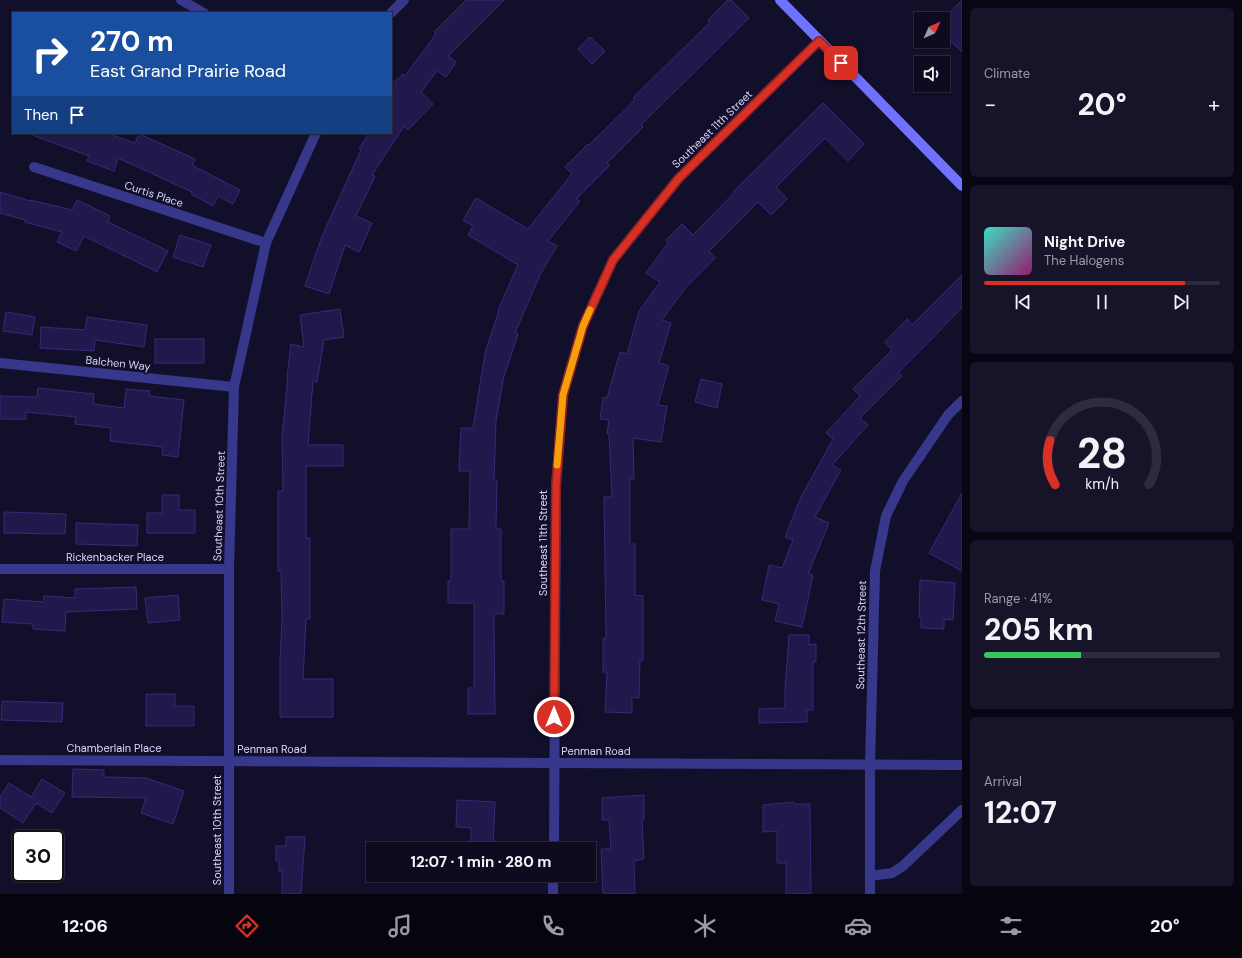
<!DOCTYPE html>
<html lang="en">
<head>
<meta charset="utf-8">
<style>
  :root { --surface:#0e0b20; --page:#171429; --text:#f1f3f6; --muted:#9b9ba5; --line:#2e2b3e; --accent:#d93025 }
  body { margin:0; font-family:"DM Sans",sans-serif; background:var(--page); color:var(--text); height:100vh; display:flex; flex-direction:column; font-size:15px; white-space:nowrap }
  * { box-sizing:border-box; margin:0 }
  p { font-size:13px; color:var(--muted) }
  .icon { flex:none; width:22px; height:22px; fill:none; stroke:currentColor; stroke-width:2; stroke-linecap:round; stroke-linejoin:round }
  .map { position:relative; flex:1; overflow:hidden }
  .details { display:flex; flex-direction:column; gap:8px; padding:8px; background:#080612; width:280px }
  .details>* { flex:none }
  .top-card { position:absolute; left:12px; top:12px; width:380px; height:122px; border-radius:0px; box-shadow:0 1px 3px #0004,0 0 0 1px var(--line); background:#1a4fa0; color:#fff; overflow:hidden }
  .needle { width:26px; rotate:45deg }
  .tools { position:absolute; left:914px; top:12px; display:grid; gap:8px }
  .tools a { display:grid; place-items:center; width:36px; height:36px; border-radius:0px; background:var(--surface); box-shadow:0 1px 3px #0004,0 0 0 1px var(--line); font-size:20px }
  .speed { position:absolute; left:12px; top:830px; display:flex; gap:8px; font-size:20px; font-weight:700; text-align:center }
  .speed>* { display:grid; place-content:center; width:52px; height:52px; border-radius:50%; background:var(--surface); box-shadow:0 1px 3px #0004,0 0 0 1px var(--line); line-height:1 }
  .speed .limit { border:2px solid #111; border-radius:6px; background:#fff; color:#111 }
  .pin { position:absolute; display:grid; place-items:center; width:34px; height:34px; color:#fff; margin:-17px; border-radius:8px; box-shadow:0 2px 6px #0006 }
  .me { position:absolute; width:44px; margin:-22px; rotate:0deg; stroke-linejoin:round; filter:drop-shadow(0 0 3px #0008) }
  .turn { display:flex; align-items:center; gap:14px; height:84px; padding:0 12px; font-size:18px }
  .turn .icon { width:52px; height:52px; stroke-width:2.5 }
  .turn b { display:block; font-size:28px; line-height:34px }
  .then { display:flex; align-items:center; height:38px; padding:0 12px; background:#0003; gap:8px; font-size:15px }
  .big { font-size:30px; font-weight:700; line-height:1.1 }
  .details .card { flex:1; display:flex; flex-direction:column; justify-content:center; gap:6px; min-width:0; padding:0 14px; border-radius:6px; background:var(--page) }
  .details .dial { align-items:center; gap:0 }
  .dial svg { height:104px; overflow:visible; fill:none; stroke:var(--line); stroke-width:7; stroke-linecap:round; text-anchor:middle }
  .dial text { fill:var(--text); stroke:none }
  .song { display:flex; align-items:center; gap:12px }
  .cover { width:48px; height:48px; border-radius:6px; background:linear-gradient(135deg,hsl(170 70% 55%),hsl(320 70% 35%)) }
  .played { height:4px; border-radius:2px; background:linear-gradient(90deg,var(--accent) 85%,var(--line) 85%) }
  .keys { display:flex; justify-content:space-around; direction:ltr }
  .heat { display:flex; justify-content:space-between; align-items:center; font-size:22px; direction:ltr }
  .charge { height:6px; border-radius:3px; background:linear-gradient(90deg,#34c759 41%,var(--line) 0) }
  .trip { position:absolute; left:366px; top:842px; width:230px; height:40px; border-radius:0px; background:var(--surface); box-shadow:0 1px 3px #0004,0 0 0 1px var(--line); font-weight:700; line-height:40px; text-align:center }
  .tab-bar { display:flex; height:64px; justify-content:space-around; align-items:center; background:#06040d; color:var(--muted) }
  .tab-bar .icon { width:28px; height:28px }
  .tab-bar .active { color:var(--accent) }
  .tab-bar b { font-size:18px; color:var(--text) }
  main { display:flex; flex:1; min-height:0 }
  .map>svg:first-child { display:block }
  .building { fill:#21194c; stroke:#362a79 }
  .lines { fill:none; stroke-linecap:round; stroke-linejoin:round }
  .street { stroke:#37388b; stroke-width:10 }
  .secondary { stroke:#6e72ff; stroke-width:10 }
  .route-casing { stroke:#8d1f18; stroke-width:10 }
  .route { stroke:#d93025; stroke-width:7 }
  .slow { stroke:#f59e0b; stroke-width:7 }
  .labels { text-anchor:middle; stroke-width:4; stroke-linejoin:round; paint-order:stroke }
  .street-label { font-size:11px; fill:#dad7ff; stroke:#120f2a }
</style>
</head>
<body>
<main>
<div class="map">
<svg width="962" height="894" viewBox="0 0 962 894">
  <rect width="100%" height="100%" fill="#120f2a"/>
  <g class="building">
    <path d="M 466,0 L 504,0 L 448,56 L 456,62 L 446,77 L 437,71 L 421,92 L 433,104 L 408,130 L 404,126 L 372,175 L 375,176 L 356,216 L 372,223 L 359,252 L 345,245 L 329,294 L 305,286 L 322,236 L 361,150 L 359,149 L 369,133 L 391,133 L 391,85 L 403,74 L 405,76 L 436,34 L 434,32 Z"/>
    <path d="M 728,0 L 731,0 L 749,18 L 641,125 L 643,127 L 607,163 L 610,165 L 576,199 L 580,201 L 548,241 L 557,246 L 540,275 L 515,333 L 518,334 L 504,376 L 496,420 L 494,480 L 497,480 L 496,529 L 501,529 L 501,581 L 504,581 L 504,614 L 494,614 L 495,714 L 468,714 L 468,688 L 474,688 L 474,603 L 448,603 L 448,581 L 451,581 L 451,529 L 469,529 L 470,471 L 459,471 L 461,428 L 473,428 L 485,353 L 499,311 L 498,310 L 518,265 L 468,235 L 473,226 L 463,220 L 476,198 L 528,229 L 572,174 L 565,167 L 588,144 L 589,145 L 635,100 L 633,98 L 710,22 L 708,20 Z"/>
    <path d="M 962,0 L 962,52 L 943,33 L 943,19 Z"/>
    <path d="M 590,37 L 605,51 L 592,64 L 578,49 Z"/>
    <path d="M 823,103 L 864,144 L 848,161 L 825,138 L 776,187 L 787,199 L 771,215 L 758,202 L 709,251 L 715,258 L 686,287 L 662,320 L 671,323 L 659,363 L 669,366 L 658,405 L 667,406 L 661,442 L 633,438 L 634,479 L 630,479 L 630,544 L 635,544 L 635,595 L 643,596 L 643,660 L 640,660 L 639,698 L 632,697 L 632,713 L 605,712 L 607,672 L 603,672 L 603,638 L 606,638 L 604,497 L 612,497 L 609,434 L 607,434 L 609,420 L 600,419 L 603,397 L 607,398 L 620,352 L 627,354 L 639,311 L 660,282 L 646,273 L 668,243 L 666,240 L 682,224 L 693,235 L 735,192 L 734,191 Z"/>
    <path d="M 32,133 L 106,133 L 135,143 L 139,134 L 195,159 L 192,165 L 240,190 L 233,204 L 218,196 L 213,206 L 191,194 L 192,192 L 118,158 L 114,171 L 87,161 L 89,156 L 32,135 Z"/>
    <path d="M 0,192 L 30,201 L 30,200 L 72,210 L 77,200 L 110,216 L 108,222 L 168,251 L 157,272 L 84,236 L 76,251 L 57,242 L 62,232 L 25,222 L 25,220 L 0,213 Z"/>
    <path d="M 180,235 L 211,245 L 203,267 L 173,257 Z"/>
    <path d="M 962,275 L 962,308 L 898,373 L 902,376 L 860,418 L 868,425 L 832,465 L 841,470 L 815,517 L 829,523 L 808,574 L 813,575 L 802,627 L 775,621 L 779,604 L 762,600 L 769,565 L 782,568 L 793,540 L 785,537 L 801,497 L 833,439 L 826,433 L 860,396 L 853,389 L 892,350 L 885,342 L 907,319 L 912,325 Z"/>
    <path d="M 340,309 L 344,337 L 324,340 L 317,382 L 313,381 L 308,445 L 343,445 L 343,466 L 306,466 L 306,538 L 310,538 L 310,619 L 306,619 L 303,679 L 333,679 L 333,717 L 280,717 L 280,661 L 282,619 L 281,571 L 278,571 L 278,491 L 283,491 L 282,436 L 288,377 L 287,377 L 291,344 L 304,347 L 300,315 Z"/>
    <path d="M 6,312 L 35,317 L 32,335 L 3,331 Z"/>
    <path d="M 87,317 L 147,325 L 144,347 L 95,340 L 94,351 L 40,348 L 41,327 L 85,330 Z"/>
    <rect x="155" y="339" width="49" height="24"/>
    <path d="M 701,379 L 722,384 L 717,408 L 695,402 Z"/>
    <path d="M 38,388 L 94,394 L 93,404 L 124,408 L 126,389 L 150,391 L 149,396 L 184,400 L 178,457 L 162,455 L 163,447 L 110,441 L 111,428 L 75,424 L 76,417 L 26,412 L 26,419 L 0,419 L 0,396 L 37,397 Z"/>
    <path d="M 962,493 L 962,571 L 929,553 Z"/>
    <path d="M 162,495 L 179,495 L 179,510 L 195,510 L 195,533 L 147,533 L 147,513 L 162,513 Z"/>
    <path d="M 4,512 L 66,514 L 65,534 L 4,533 Z"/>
    <path d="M 76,523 L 138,525 L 137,546 L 76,544 Z"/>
    <path d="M 920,580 L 955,583 L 953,620 L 944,619 L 944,629 L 921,628 L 921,618 L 919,617 Z"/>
    <path d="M 136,587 L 137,609 L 66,612 L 65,631 L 33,629 L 33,624 L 2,622 L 4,599 L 43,602 L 44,596 L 75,598 L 75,589 Z"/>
    <path d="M 178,595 L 180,620 L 148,623 L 145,598 Z"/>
    <path d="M 789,635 L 809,635 L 809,645 L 816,644 L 816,662 L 813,662 L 813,710 L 807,710 L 807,722 L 759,723 L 759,709 L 785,708 L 785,688 Z"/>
    <path d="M 146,694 L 175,694 L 175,706 L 194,706 L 194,726 L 146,726 Z"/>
    <path d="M 2,701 L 63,703 L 62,722 L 1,720 Z"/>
    <path d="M 73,769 L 104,770 L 104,777 L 146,778 L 184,791 L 173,824 L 141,813 L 146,798 L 72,797 Z"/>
    <path d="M 42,779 L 65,793 L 52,813 L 36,803 L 23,823 L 0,808 L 0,797 L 9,783 L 31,797 Z"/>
    <path d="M 644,795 L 644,819 L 642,819 L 644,859 L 634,861 L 635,894 L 603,894 L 601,849 L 611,849 L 609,820 L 602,820 L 602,798 Z"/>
    <path d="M 457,800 L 495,802 L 493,849 L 471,849 L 471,828 L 456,827 Z"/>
    <path d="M 794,802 L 794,804 L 810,804 L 811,894 L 786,894 L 786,863 L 777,863 L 777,831 L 763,832 L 763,805 Z"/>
    <path d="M 286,837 L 305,837 L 301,894 L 282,894 L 282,871 L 279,871 L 279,861 L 276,861 L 276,846 L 286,846 Z"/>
  </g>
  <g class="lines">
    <g class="street">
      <path d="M 181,0 L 204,13"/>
      <path d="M 391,13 L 404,0"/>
      <path d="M 34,167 L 266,243"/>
      <path d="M 0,363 L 234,387"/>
      <path d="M 0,569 L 229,569"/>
      <path d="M 0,760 L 962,765"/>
      <path d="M 554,849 L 556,486 L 563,395 L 583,326 L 613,260 L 679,178 L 819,41"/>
      <path d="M 870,876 L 892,873 L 903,866 L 962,810"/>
      <path d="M 229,894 L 229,569 L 234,387 L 266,243 L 316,133"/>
      <path d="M 553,894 L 553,875"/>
      <path d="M 870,894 L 870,765 L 875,571 L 886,516 L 903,481 L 948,415 L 962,401"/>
    </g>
    <path class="secondary" d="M 780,0 L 962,186"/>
  </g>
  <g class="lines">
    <defs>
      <path id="route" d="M 554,717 L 556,486 L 563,395 L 583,326 L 613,260 L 679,178 L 819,41 L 841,63"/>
    </defs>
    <use href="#route" class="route-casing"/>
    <use href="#route" class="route"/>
    <path class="slow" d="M 557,465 L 563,395 L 583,326 L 590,310"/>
  </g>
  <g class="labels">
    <g class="street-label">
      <text transform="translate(712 129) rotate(-44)" y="4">Southeast 11th Street</text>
      <text transform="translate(154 194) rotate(18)" y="4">Curtis Place</text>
      <text transform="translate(118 363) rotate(6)" y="4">Balchen Way</text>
      <text transform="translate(219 506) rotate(-88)" y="4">Southeast 10th Street</text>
      <text transform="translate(543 543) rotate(-90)" y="4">Southeast 11th Street</text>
      <text x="115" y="561">Rickenbacker Place</text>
      <text transform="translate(861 635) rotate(-89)" y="4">Southeast 12th Street</text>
      <text x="114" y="752">Chamberlain Place</text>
      <text x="272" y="753">Penman Road</text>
      <text x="596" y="755">Penman Road</text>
      <text transform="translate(217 830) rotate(-90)" y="4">Southeast 10th Street</text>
    </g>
  </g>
</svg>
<div class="tools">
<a><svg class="needle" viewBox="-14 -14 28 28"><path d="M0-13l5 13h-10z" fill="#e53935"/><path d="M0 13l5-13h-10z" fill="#9b9ba5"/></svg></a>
<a><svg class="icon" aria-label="sound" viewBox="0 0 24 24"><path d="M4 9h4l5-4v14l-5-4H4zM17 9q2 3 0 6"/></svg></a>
</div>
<div class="speed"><div class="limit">30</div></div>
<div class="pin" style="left:841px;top:63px;background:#d93025"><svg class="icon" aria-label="arrive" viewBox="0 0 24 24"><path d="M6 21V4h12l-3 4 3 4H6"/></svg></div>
<svg class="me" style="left:554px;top:717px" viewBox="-20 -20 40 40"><circle r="17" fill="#d93025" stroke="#fff" stroke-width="3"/><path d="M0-11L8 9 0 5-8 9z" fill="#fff"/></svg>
<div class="trip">12:07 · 1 min · 280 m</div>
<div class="top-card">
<div class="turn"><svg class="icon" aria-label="right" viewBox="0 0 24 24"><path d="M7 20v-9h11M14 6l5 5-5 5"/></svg><div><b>270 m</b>East Grand Prairie Road</div></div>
<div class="then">Then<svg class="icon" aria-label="arrive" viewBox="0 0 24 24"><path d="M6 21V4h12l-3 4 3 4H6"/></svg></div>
</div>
</div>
<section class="details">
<div class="card"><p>Climate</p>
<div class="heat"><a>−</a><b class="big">20°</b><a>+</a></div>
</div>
<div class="card">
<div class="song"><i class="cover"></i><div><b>Night Drive</b><p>The Halogens</p></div></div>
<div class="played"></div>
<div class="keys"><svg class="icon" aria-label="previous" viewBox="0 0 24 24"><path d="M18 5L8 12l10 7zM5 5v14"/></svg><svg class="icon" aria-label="pause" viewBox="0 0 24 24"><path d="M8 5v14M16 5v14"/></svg><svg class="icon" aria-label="next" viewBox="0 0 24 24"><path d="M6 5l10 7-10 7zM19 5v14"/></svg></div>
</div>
<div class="card dial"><svg viewBox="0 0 100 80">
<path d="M14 69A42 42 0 1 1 86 69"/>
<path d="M14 69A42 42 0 0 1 10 35" stroke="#d93025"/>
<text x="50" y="56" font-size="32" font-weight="700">28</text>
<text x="50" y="72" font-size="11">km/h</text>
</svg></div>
<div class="card"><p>Range · 41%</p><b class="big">205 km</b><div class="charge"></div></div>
<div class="card"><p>Arrival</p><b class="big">12:07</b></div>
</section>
</main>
<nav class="tab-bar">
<b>12:06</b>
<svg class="icon active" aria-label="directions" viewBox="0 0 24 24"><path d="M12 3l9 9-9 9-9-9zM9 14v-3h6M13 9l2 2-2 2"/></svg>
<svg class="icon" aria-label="music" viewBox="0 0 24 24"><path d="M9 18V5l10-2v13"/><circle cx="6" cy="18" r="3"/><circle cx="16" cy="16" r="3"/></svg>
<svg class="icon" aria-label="phone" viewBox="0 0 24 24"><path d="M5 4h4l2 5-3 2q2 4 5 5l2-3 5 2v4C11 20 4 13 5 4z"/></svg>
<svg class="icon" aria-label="climate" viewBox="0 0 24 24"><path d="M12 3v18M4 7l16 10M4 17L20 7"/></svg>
<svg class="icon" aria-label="car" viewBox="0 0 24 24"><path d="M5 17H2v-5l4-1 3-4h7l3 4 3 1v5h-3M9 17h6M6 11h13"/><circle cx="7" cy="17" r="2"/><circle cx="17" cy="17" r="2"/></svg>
<svg class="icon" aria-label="filters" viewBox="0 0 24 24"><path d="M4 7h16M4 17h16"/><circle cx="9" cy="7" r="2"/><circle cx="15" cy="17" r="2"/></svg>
<b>20°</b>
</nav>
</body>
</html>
